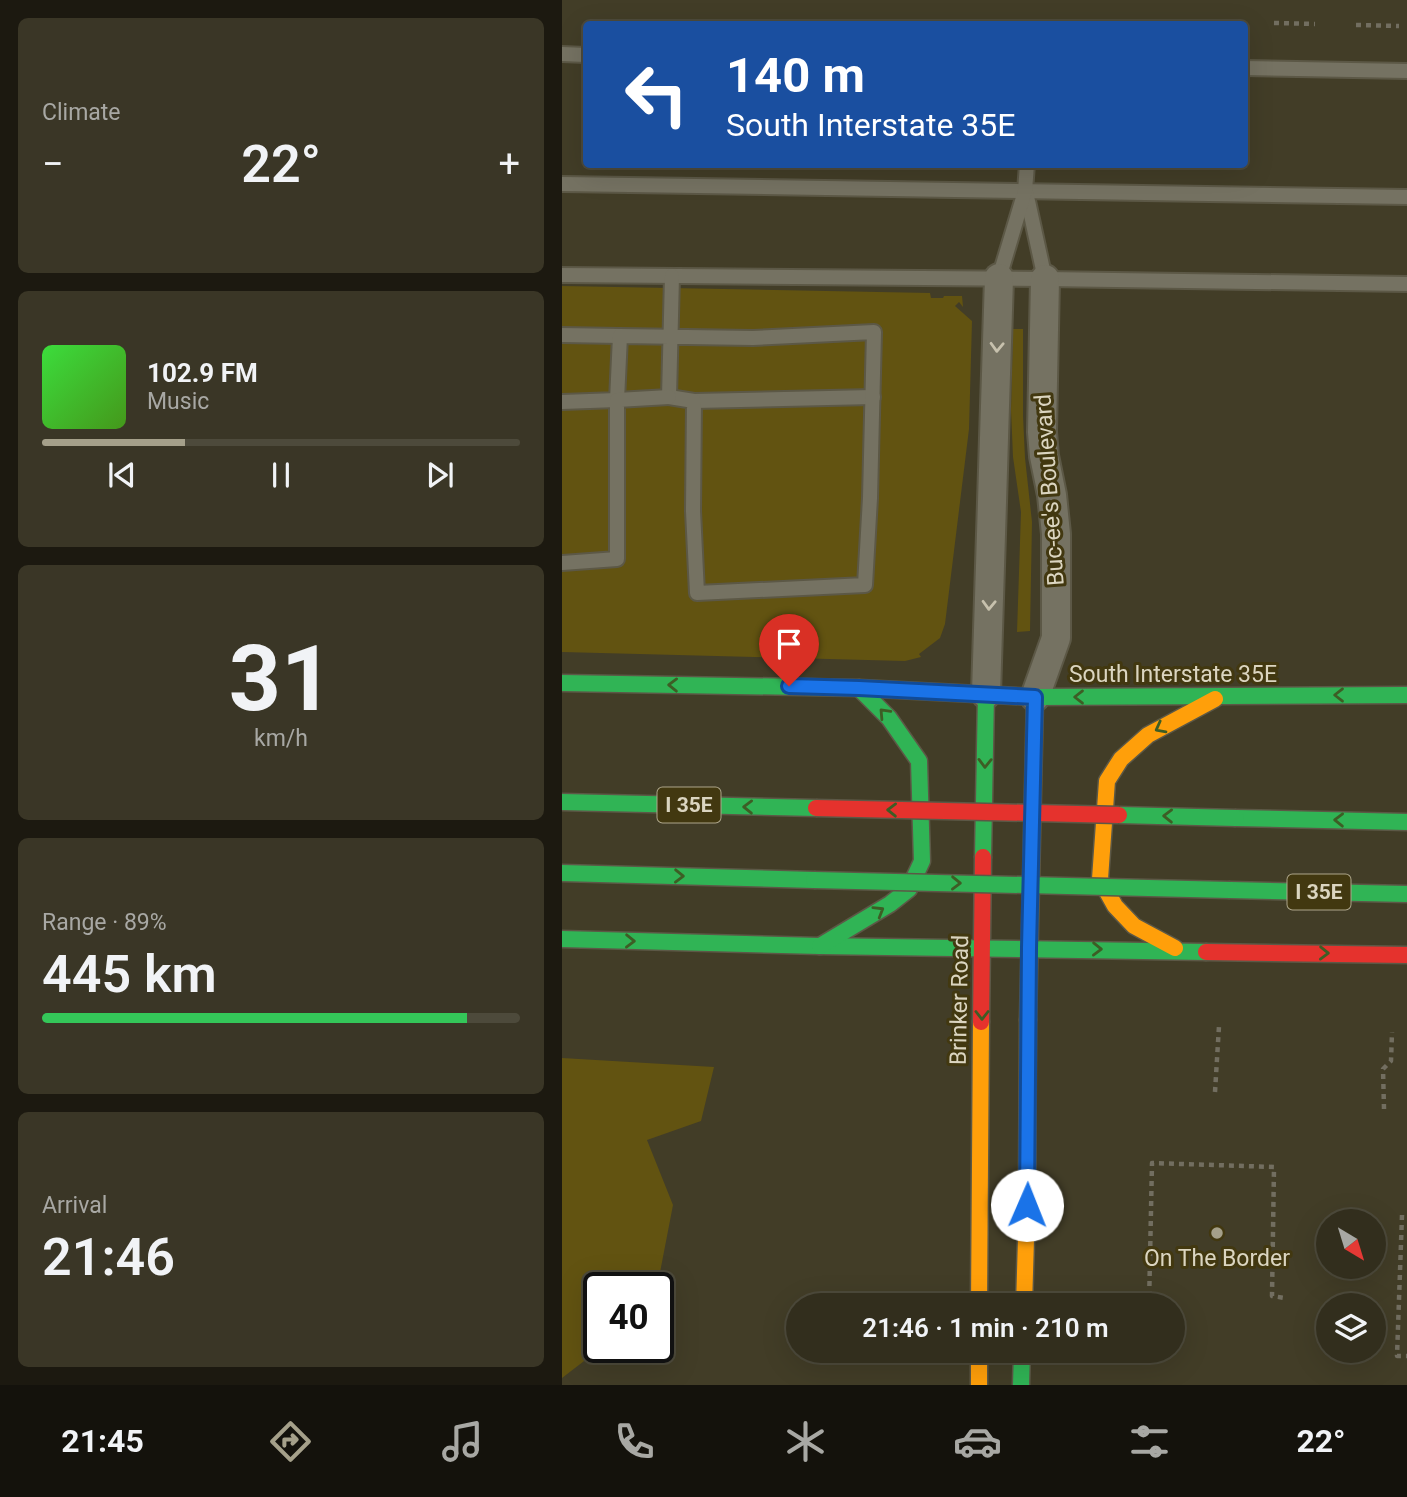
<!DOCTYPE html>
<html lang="en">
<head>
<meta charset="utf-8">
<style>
  :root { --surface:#322e1d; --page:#3a3626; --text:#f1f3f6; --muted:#a8a8a4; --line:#4d4a3b; --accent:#a5a08a }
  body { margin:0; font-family:Roboto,sans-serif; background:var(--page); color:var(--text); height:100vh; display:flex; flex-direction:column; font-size:26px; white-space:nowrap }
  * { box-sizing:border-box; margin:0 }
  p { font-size:23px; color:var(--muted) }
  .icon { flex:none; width:38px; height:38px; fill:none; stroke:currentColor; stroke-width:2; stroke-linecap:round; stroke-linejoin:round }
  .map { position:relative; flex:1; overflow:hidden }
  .sheet { display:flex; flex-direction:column; gap:18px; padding:18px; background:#1c1910; width:562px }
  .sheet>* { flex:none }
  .top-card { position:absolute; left:21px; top:21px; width:665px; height:147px; border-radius:7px; box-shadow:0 7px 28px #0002,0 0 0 2px var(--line); background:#1a4fa0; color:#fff; overflow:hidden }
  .needle { width:46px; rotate:142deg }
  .controls { position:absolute; left:754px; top:1209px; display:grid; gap:14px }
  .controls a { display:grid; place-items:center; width:70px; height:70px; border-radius:50%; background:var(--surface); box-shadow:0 7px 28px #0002,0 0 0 2px var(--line); font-size:35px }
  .speed { position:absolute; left:21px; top:1272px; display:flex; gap:14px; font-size:35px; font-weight:700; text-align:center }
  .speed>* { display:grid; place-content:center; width:91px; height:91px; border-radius:50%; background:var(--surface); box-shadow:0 7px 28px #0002,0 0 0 2px var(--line); line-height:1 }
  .speed .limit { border:4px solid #111; border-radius:10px; background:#fff; color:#111 }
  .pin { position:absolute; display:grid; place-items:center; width:60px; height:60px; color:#fff; margin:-72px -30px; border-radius:50% 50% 50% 0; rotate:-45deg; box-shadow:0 0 7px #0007 }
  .pin .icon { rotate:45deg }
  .me { position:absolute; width:77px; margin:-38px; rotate:1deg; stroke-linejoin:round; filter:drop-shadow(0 0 5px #0008) }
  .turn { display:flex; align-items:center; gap:24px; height:147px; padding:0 28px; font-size:32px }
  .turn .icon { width:91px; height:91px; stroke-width:2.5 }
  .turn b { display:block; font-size:49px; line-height:60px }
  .big { font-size:52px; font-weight:600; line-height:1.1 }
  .sheet .widget { flex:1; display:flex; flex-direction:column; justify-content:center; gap:10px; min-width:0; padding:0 24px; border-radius:10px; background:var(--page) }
  .sheet .dial { align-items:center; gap:0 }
  .dial b { font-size:91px; line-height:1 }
  .song { display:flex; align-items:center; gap:21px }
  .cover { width:84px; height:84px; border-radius:10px; background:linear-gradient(135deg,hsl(120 70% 55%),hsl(100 70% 35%)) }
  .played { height:7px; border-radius:4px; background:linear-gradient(90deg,var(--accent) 30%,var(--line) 30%) }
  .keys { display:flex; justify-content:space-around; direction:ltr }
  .heat { display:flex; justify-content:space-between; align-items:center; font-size:38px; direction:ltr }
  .charge { height:10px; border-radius:5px; background:linear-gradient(90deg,#34c759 89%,var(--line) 0) }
  .trip { position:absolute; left:224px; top:1293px; width:399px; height:70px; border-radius:35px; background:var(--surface); box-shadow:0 7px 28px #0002,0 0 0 2px var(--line); font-weight:600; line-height:70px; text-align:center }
  .dock { display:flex; height:112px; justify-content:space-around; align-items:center; background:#14120c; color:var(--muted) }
  .dock .icon { width:49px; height:49px }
  .dock .selected { color:var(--accent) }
  .dock b { font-size:32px; color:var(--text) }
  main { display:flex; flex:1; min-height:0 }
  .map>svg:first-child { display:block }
  .green { fill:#625311 }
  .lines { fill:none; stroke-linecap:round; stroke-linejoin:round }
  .lane-casing { stroke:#5c5846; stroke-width:18 }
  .street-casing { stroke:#5c5846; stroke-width:32 }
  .fast-casing { stroke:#5c5846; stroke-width:19 }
  .slow-casing { stroke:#5c5846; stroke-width:19 }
  .jam-casing { stroke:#5c5846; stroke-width:19 }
  .path { stroke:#726e60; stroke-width:4.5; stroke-dasharray:5 5; stroke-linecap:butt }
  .lane { stroke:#757262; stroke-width:14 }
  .street { stroke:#757262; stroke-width:28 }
  .fast { stroke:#30b455; stroke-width:16 }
  .slow { stroke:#ff9f0a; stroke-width:16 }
  .jam { stroke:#e5322d; stroke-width:16 }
  .fast-bridge-casing { stroke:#5c5846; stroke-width:19; stroke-linecap:butt }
  .jam-bridge-casing { stroke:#5c5846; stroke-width:19; stroke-linecap:butt }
  .fast-bridge { stroke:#30b455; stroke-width:16 }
  .jam-bridge { stroke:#e5322d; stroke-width:16 }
  .oneway { stroke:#c7c1ad }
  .oneway2 { stroke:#3d5d25 }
  .route-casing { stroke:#114b97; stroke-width:18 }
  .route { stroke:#1a73e8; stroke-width:12 }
  .poi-dot { fill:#a5a08a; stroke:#423810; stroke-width:2.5 }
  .labels { text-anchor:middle; stroke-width:6; stroke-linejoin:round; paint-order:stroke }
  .shield { fill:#423810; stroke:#ada68b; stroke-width:2 }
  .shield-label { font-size:21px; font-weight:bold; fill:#dbd5c0 }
  .street-label { font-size:23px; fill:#dbd5c0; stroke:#423810 }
  .poi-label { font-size:23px; fill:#dbd5c0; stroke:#423810 }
</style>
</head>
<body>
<main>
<section class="sheet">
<div class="widget"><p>Climate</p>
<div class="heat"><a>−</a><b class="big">22°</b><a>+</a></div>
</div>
<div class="widget">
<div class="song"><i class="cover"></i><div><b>102.9 FM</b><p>Music</p></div></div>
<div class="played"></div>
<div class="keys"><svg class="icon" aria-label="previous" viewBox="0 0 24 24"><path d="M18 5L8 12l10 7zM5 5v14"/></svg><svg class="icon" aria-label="pause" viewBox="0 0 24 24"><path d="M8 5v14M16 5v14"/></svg><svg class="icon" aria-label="next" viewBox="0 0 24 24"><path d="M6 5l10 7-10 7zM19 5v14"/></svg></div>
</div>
<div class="widget dial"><b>31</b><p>km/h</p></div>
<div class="widget"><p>Range · 89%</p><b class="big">445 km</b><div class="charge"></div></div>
<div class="widget"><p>Arrival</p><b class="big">21:46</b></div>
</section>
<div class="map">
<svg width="846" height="1385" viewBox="0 0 846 1385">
  <rect width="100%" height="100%" fill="#423d27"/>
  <g class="green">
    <path d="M 0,286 L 368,293 L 369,298 L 381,298 L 382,296 L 400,296 L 401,307 L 397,302 L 393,306 L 410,321 L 407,429 L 383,624 L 378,638 L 357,654 L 359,657 L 343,661 L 0,652 Z"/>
    <path d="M 451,329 L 461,329 L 461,416 L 463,458 L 470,522 L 468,631 L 455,632 L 459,512 L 451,457 L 449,410 Z"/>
    <path d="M 0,1058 L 152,1067 L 139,1121 L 85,1140 L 111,1205 L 95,1288 L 37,1288 L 37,1348 L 39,1348 L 0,1378 Z"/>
  </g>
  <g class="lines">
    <defs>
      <g id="lane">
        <path d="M 0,54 L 24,55"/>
        <path d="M 682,68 L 846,71"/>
        <path d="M 0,184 L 846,197"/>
        <path d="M 464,192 L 483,279"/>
        <path d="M 0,275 L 483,279 L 846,284"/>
        <path d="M 437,278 L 463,191 L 465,164"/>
        <path d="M 0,335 L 58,336"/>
        <path d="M 132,401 L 311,397"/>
        <path d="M 0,402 L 55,400 L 58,336 L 191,338 L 312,332 L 308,498 L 303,585 L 135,593 L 131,511 L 132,401 L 107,397 L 110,276"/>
        <path d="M 0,563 L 55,559 L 55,400 L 107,397"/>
      </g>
      <g id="street">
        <path d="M 424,694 L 437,278"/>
        <path d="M 473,697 L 494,638 L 494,534 L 490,495 L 482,456 L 480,432 L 483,279"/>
      </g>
      <g id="fast">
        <path d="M 0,683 L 297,688 L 473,697 L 846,695"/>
        <path d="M 0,802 L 254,808"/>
        <path d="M 674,818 L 846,822"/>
        <path d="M 421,857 L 424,694"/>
        <path d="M 0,873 L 252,880"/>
        <path d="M 668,890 L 846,894"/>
        <path d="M 0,939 L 258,946 L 644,952"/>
        <path d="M 258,946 L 328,904 L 347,889 L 360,861 L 357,761 L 327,718 L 297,688"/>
        <path d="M 466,1020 L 473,697"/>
        <path d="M 459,1385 L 460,1351"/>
      </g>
      <g id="slow">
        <path d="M 613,948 L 572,926 L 553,906 L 538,879 L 545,781 L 559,759 L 586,735 L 653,699"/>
        <path d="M 417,1306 L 419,1022"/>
        <path d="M 462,1306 L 465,1205 L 466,1020"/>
        <path d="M 417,1351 L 417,1385"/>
      </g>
      <g id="jam">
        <path d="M 644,952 L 846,955"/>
        <path d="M 419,1022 L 421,857"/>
      </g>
    </defs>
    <use href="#lane" class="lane-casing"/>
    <use href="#street" class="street-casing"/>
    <use href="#fast" class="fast-casing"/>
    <use href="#slow" class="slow-casing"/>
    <use href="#jam" class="jam-casing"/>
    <g class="path">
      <path d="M 712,23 L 753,24"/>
      <path d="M 794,25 L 837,26"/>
      <path d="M 653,1092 L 657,1026"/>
      <path d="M 822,1109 L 821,1069 L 829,1061 L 830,1032"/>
      <path d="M 840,1215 L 835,1356 L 846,1356"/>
      <path d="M 587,1306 L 590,1163 L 712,1167 L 710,1296 L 723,1298"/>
    </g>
    <use href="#lane" class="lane"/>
    <use href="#street" class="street"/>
    <use href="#fast" class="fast"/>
    <use href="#slow" class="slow"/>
    <use href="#jam" class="jam"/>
    <defs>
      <g id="fast-bridge">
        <path d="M 557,815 L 674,818"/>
        <path d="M 252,880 L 668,890"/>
      </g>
      <path id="jam-bridge" d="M 254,808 L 557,815"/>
    </defs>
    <use href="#fast-bridge" class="fast-bridge-casing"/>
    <use href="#jam-bridge" class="jam-bridge-casing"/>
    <use href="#fast-bridge" class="fast-bridge"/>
    <use href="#jam-bridge" class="jam-bridge"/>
  </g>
  <defs><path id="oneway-chevron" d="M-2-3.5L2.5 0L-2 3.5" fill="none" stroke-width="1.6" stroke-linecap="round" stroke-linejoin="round" transform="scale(1.75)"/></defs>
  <g class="oneway">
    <use href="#oneway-chevron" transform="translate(435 347) rotate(92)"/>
    <use href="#oneway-chevron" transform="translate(427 605) rotate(92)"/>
  </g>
  <g class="oneway2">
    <use href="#oneway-chevron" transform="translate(111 685) rotate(-179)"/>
    <use href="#oneway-chevron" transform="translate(777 695) rotate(180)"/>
    <use href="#oneway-chevron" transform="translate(517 697) rotate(180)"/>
    <use href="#oneway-chevron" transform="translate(322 713) rotate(-133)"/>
    <use href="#oneway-chevron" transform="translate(598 728) rotate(152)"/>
    <use href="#oneway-chevron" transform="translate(423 763) rotate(91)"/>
    <use href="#oneway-chevron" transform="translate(186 807) rotate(-179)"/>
    <use href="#oneway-chevron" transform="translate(330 810) rotate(-179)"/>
    <use href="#oneway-chevron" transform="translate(606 816) rotate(-179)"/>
    <use href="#oneway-chevron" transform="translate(777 820) rotate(-179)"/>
    <use href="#oneway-chevron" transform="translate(117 876) rotate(1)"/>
    <use href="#oneway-chevron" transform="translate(394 883) rotate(1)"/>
    <use href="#oneway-chevron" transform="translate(317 911) rotate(-31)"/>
    <use href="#oneway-chevron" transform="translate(68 941) rotate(1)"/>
    <use href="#oneway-chevron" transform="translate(535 949) rotate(1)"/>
    <use href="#oneway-chevron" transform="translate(762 953) rotate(1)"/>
    <use href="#oneway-chevron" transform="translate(420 1015) rotate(90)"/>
  </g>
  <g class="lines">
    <defs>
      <path id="route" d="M 227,686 L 297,688 L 473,697 L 467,948 L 465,1205"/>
    </defs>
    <use href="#route" class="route-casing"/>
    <use href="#route" class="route"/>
  </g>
  <circle class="poi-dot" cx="655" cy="1233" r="7"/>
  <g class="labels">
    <g class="shield">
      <rect x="95.5" y="787.5" width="63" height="35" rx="5"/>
      <rect x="725.5" y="874.5" width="63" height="35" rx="5"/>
    </g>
    <g class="shield-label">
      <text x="127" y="812">I 35E</text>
      <text x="757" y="899">I 35E</text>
    </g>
    <g class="street-label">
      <text transform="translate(487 490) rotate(-94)" y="8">Buc-ee's Boulevard</text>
      <text x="611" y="682">South Interstate 35E</text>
      <text transform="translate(397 1000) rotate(-89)" y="8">Brinker Road</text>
    </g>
    <g class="poi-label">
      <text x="655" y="1266">On The Border</text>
    </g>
  </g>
</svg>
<div class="controls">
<a><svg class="needle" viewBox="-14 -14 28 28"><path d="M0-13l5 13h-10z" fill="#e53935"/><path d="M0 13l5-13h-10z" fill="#a8a8a4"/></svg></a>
<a><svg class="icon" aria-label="layers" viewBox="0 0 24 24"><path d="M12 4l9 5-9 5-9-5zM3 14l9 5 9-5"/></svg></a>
</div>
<div class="speed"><div class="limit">40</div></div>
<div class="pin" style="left:227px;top:686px;background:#d93025"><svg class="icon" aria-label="arrive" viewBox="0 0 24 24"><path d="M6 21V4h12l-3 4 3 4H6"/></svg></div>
<svg class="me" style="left:465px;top:1205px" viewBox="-20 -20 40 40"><circle r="19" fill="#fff"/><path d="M0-13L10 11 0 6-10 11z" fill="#1a73e8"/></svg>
<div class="trip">21:46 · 1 min · 210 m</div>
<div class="top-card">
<div class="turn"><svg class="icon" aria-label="left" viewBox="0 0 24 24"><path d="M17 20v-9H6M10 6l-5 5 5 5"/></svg><div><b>140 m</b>South Interstate 35E</div></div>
</div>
</div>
</main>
<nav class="dock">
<b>21:45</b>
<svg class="icon selected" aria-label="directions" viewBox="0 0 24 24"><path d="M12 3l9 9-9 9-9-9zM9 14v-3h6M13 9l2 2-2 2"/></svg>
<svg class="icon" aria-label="music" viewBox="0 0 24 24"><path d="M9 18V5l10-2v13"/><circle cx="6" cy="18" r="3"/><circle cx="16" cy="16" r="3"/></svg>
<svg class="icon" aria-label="phone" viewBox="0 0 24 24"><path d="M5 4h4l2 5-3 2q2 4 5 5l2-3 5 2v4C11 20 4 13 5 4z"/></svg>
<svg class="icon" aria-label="climate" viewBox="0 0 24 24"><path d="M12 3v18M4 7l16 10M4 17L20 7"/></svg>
<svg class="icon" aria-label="car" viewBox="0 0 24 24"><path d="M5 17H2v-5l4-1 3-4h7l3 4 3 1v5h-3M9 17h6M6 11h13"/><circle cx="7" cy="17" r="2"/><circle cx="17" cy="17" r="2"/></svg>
<svg class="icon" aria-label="filters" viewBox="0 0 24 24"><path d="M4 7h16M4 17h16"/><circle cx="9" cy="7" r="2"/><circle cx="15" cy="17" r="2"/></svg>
<b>22°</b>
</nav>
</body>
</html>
